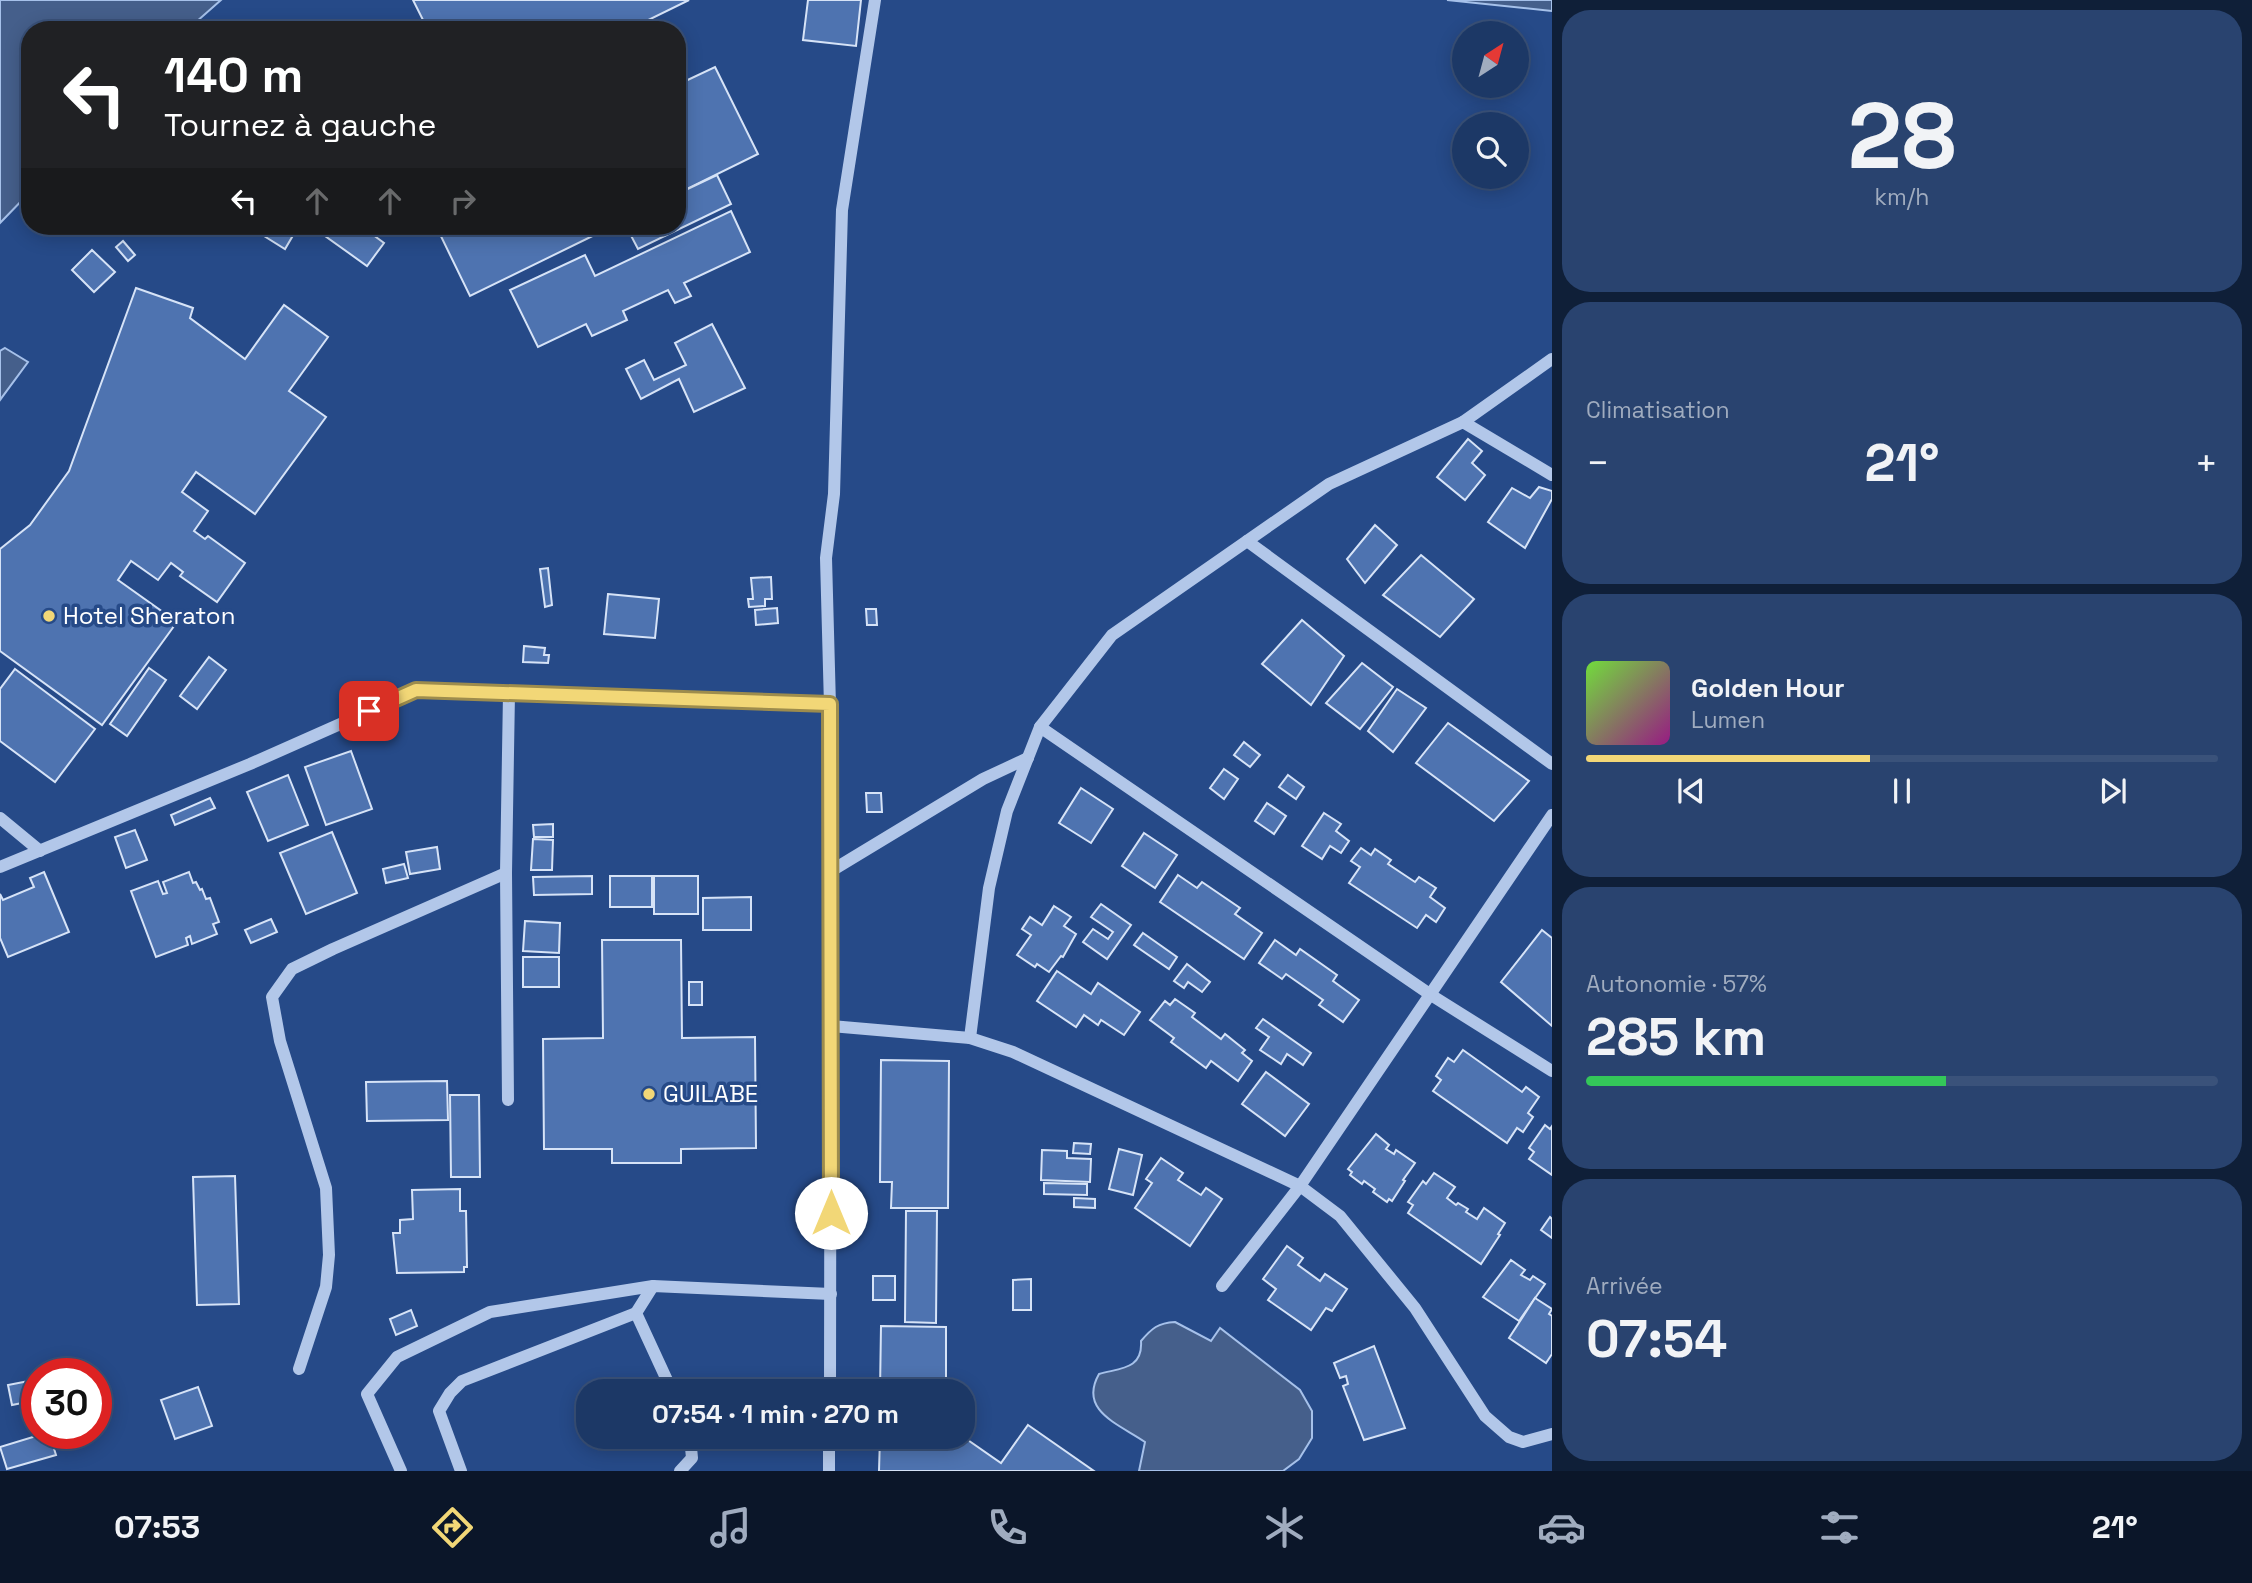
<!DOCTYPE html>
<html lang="fr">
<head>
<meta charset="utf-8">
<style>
  :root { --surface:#1c3866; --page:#29436f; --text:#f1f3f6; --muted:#a0acbf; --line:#3a527a; --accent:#f2d777 }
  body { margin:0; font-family:"Space Grotesk",sans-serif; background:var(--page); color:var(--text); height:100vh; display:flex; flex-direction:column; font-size:26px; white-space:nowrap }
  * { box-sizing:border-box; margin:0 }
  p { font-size:23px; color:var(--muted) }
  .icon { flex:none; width:38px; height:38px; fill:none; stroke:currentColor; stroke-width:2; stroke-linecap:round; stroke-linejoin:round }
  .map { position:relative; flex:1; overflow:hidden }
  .side { display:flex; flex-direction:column; gap:10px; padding:10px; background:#0f1f38; width:700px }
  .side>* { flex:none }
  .guide { position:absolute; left:21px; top:21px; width:665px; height:214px; border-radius:28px; box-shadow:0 4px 18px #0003,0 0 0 2px var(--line); background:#202124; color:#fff; overflow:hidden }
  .needle { width:46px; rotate:36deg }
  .fabs { position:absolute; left:1452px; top:21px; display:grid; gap:14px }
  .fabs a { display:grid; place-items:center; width:77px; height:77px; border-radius:50%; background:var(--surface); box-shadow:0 4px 18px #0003,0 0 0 2px var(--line); font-size:35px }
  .speed { position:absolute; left:21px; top:1358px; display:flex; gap:14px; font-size:35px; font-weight:700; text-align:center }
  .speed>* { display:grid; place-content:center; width:91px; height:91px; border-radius:50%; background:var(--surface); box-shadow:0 4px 18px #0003,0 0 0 2px var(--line); line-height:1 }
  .speed .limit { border:10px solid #d22; background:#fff; color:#111 }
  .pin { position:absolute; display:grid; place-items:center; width:60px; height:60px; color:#fff; margin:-30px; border-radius:14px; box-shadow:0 4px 10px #0006 }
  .me { position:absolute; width:77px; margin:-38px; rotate:0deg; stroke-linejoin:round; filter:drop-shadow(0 0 5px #0008) }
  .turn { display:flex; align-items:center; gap:24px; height:147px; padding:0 28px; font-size:32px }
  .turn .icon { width:91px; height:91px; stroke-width:2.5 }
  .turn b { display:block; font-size:49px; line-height:60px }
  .lanes { display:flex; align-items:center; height:66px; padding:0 28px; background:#0003; justify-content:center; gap:35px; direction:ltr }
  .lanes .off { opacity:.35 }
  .big { font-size:52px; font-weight:600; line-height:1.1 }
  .side .card { flex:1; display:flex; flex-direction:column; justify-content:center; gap:10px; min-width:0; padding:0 24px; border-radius:28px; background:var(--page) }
  .side .dial { align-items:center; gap:0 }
  .dial b { font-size:91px; line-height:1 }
  .song { display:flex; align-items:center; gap:21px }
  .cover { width:84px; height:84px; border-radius:10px; background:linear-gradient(135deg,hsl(100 70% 55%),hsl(310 70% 35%)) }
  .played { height:7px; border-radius:4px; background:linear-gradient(90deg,var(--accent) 45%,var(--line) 45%) }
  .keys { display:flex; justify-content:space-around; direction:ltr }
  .heat { display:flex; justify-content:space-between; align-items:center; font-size:38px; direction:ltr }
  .charge { height:10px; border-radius:5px; background:linear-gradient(90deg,#34c759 57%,var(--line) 0) }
  .trip { position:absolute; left:576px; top:1379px; width:399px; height:70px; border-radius:28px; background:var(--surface); box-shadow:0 4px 18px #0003,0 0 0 2px var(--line); font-weight:600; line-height:70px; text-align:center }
  .tabs { display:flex; height:112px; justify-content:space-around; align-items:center; background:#0b1629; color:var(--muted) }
  .tabs .icon { width:49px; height:49px }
  .tabs .on { color:var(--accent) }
  .tabs b { font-size:32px; color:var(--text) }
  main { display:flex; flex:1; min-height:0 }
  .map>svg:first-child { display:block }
  .water { fill:#455f8b; stroke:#a6c1ea; stroke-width:2 }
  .building { fill:#4e73b0; stroke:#d6e3f7; stroke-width:2 }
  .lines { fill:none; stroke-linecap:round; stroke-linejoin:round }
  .minor { stroke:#b2c7e9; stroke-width:12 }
  .route-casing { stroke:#9d8c4d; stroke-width:18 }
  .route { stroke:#f2d777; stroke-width:12 }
  .poi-dot { fill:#f2d777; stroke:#264a88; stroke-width:2.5 }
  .labels { text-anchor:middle; stroke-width:7; stroke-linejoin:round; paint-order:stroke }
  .poi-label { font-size:24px; fill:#fff; stroke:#264a88; text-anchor:start }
</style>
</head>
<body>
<main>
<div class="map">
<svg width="1552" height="1471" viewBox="0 0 1552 1471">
  <rect width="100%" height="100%" fill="#264a88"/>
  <g class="water">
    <path d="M 0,0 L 221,0 L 187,30 L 30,30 L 30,192 L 0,223 Z"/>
    <path d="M 1447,0 L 1552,0 L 1552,11 Z"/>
    <path d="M 5,348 L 28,362 L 0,400 L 0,351 Z"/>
    <path d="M 1175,1322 L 1211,1341 L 1220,1328 L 1300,1390 L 1312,1411 L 1312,1438 L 1299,1459 L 1283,1471 L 1139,1471 L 1145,1442 C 1119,1424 1078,1411 1099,1374 C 1119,1368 1143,1370 1141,1341 C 1152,1328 1158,1323 1175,1322 Z"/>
  </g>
  <g class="building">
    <path d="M 413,0 L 689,0 L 628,30 L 428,30 Z"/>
    <path d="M 808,0 L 861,0 L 856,46 L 803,40 Z"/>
    <path d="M 715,67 L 758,154 L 677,194 L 677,85 Z"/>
    <path d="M 717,175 L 731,204 L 638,249 L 626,226 L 677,226 L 677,194 Z"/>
    <path d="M 731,211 L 750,252 L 684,283 L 691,296 L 675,303 L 668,290 L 623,311 L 627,320 L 592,336 L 586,324 L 538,347 L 510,290 L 585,255 L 595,276 Z"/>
    <path d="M 270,226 L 285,226 L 295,232 L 285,249 L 264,236 Z"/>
    <path d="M 311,226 L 361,226 L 384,243 L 367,266 Z"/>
    <path d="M 436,226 L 613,226 L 470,296 Z"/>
    <path d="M 123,241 L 135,255 L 128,261 L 116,247 Z"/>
    <path d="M 92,250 L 115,272 L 94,292 L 72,270 Z"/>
    <path d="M 136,288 L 193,308 L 190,318 L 245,359 L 284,305 L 328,337 L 289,391 L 326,417 L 255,514 L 196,472 L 182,492 L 208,511 L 194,531 L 205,539 L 208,536 L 245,563 L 217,602 L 180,576 L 183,572 L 171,563 L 158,580 L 131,561 L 118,580 L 177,622 L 102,725 L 0,651 L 0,549 L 30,525 L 69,471 Z"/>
    <path d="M 712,324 L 745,388 L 694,412 L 679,379 L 641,399 L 626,369 L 644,360 L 654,380 L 686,365 L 675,343 Z"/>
    <path d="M 1468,439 L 1482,451 L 1472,463 L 1485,475 L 1465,500 L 1437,477 Z"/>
    <path d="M 1539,487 L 1552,491 L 1552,499 L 1525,548 L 1488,522 L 1512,488 L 1530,498 Z"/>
    <path d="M 1375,525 L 1397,545 L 1365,583 L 1347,559 Z"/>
    <path d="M 1421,555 L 1474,599 L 1440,637 L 1383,595 Z"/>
    <path d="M 548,568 L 552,605 L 545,607 L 540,569 Z"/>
    <path d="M 771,577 L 772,599 L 765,599 L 765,606 L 749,607 L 748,599 L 753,599 L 751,578 Z"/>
    <path d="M 608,594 L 659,599 L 655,638 L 604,634 Z"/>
    <path d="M 777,608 L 778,623 L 756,625 L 755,610 Z"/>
    <path d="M 866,609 L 876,609 L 877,625 L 867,625 Z"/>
    <path d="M 1302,620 L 1344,656 L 1311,705 L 1262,664 Z"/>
    <path d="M 524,646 L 545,648 L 544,655 L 549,655 L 548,663 L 523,662 Z"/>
    <path d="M 209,657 L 226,670 L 197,709 L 180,696 Z"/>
    <path d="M 1362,663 L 1393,687 L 1360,729 L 1326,703 Z"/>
    <path d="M 149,668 L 166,680 L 127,736 L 110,724 Z"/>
    <path d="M 15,669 L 95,729 L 55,782 L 0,741 L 0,689 Z"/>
    <path d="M 1397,689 L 1426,708 L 1393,752 L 1368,731 Z"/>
    <path d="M 1448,723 L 1529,781 L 1494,821 L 1416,763 Z"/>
    <path d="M 1244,742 L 1260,755 L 1250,767 L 1234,755 Z"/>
    <path d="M 351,751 L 372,809 L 326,825 L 305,767 Z"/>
    <path d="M 1224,769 L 1238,779 L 1224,799 L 1210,788 Z"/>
    <path d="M 288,775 L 308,825 L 268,841 L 247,792 Z"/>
    <path d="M 1288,775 L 1304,787 L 1296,799 L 1279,787 Z"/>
    <path d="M 1081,788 L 1113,809 L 1091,843 L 1059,823 Z"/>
    <path d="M 866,793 L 881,793 L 882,812 L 867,812 Z"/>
    <path d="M 210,798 L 215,808 L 175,825 L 171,815 Z"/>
    <path d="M 1267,803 L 1286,816 L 1274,834 L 1255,821 Z"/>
    <path d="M 1324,813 L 1341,824 L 1336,831 L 1349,841 L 1341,853 L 1330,846 L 1322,859 L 1302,846 Z"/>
    <path d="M 553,824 L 553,837 L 534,837 L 533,825 Z"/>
    <path d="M 135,830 L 147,860 L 126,868 L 115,837 Z"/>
    <path d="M 332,832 L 357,893 L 306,914 L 280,853 Z"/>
    <path d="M 1144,833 L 1177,855 L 1155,888 L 1122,866 Z"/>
    <path d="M 533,839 L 553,840 L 552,870 L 531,870 Z"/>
    <path d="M 437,847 L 440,869 L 410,874 L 406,852 Z"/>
    <path d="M 1361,848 L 1371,855 L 1375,849 L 1391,860 L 1388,864 L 1415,882 L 1419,877 L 1436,888 L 1430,897 L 1445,908 L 1436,922 L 1426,915 L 1417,928 L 1349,883 L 1360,867 L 1351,861 Z"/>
    <path d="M 404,864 L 408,878 L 386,883 L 383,869 Z"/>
    <path d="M 44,872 L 69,932 L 8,957 L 0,938 L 0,894 L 3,900 L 34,887 L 30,878 Z"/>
    <path d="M 189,872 L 193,883 L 196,882 L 200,890 L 202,889 L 206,899 L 210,898 L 219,922 L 213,924 L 217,934 L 192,944 L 190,936 L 186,938 L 188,945 L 156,957 L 131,891 L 158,881 L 163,894 L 167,893 L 163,882 Z"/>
    <path d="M 1178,875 L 1197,888 L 1202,882 L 1240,908 L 1235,914 L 1262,933 L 1244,959 L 1160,902 Z"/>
    <path d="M 592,876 L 592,894 L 534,895 L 533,877 Z"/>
    <rect x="610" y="876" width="42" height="31"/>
    <rect x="654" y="876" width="44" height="38"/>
    <path d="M 751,897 L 751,930 L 703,930 L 703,898 Z"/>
    <path d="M 1101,904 L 1131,925 L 1107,959 L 1083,942 L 1093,929 L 1108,939 L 1113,932 L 1091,917 Z"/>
    <path d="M 1054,906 L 1071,917 L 1064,926 L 1076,934 L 1063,957 L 1061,956 L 1049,972 L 1037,964 L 1035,967 L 1017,955 L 1031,935 L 1022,929 L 1030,917 L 1042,925 Z"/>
    <path d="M 271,919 L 277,932 L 251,943 L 245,930 Z"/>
    <path d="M 525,921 L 560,923 L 559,953 L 523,951 Z"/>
    <path d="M 1542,930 L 1552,938 L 1552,1026 L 1501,982 Z"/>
    <path d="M 1143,933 L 1177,957 L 1169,969 L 1134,945 Z"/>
    <path d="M 602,940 L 681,940 L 682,1038 L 755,1037 L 756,1148 L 681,1149 L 681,1163 L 612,1163 L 612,1149 L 544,1149 L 543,1039 L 603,1038 Z"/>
    <path d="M 1275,940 L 1296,955 L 1300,949 L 1337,975 L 1333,981 L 1359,1000 L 1343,1022 L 1319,1005 L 1323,1000 L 1286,974 L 1282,979 L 1259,963 Z"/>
    <rect x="523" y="957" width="36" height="30"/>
    <path d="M 1187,964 L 1210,982 L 1202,992 L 1188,982 L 1184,988 L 1174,981 Z"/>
    <path d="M 1057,971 L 1091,994 L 1098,983 L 1140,1012 L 1124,1035 L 1101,1020 L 1098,1025 L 1084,1015 L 1076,1027 L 1037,1001 Z"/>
    <rect x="689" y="982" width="13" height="23"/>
    <path d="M 1175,999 L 1195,1013 L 1192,1017 L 1221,1039 L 1225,1034 L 1245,1050 L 1242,1053 L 1252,1061 L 1238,1081 L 1211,1061 L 1206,1068 L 1171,1042 L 1174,1038 L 1150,1020 L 1165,1001 L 1170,1005 Z"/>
    <path d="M 1263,1019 L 1311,1053 L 1303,1065 L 1287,1054 L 1281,1064 L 1260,1050 L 1269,1037 L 1256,1028 Z"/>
    <path d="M 1463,1050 L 1522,1092 L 1526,1087 L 1539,1097 L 1528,1113 L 1533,1117 L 1523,1132 L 1517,1128 L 1507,1143 L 1433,1091 L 1441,1080 L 1436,1076 L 1448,1058 L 1454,1062 Z"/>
    <path d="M 881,1060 L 949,1061 L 948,1208 L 891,1208 L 892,1182 L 880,1182 Z"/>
    <path d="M 1266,1072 L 1309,1104 L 1285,1136 L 1242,1104 Z"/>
    <path d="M 447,1081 L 448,1120 L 367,1121 L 366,1082 Z"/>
    <path d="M 450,1095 L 479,1095 L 480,1177 L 451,1177 Z"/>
    <path d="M 1545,1125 L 1550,1129 L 1552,1126 L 1552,1175 L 1529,1159 L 1534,1152 L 1529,1148 Z"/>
    <path d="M 1376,1134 L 1389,1145 L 1386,1149 L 1394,1154 L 1396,1150 L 1415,1163 L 1403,1180 L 1405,1181 L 1392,1201 L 1389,1199 L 1387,1202 L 1373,1192 L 1375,1189 L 1364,1181 L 1362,1184 L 1350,1175 L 1352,1172 L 1348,1169 Z"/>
    <path d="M 1074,1143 L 1091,1144 L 1090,1154 L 1073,1153 Z"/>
    <path d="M 1119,1149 L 1142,1155 L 1133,1195 L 1109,1189 Z"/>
    <path d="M 1042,1150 L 1067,1151 L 1067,1158 L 1091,1159 L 1090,1182 L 1041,1180 Z"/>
    <path d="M 1161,1158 L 1183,1173 L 1178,1180 L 1201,1195 L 1206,1188 L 1222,1199 L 1190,1246 L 1135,1208 L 1152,1183 L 1146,1179 Z"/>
    <path d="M 1434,1173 L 1455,1187 L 1447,1198 L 1456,1205 L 1458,1203 L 1468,1209 L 1466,1212 L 1477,1219 L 1484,1208 L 1505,1223 L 1498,1234 L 1500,1235 L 1481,1264 L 1408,1213 L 1413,1205 L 1408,1202 L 1423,1181 L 1426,1184 Z"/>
    <path d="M 235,1176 L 239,1304 L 197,1305 L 193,1177 Z"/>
    <path d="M 1044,1183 L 1087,1184 L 1087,1195 L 1044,1194 Z"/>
    <path d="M 460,1189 L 460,1211 L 466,1211 L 467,1267 L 464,1267 L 464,1272 L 397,1273 L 393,1233 L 400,1233 L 400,1220 L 413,1219 L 412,1190 Z"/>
    <path d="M 1074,1198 L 1095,1199 L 1095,1208 L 1074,1207 Z"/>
    <path d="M 906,1211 L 937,1211 L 936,1323 L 905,1322 Z"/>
    <path d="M 1550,1217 L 1552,1219 L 1552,1238 L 1541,1230 Z"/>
    <path d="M 1287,1246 L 1303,1258 L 1298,1265 L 1320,1281 L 1325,1274 L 1347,1289 L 1332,1311 L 1326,1308 L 1311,1330 L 1268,1300 L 1276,1289 L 1263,1279 Z"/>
    <path d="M 1511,1260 L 1525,1270 L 1521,1275 L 1530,1280 L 1533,1276 L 1545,1284 L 1519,1321 L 1483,1297 Z"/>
    <rect x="873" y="1276" width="22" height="24"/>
    <path d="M 1031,1279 L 1031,1310 L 1013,1310 L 1013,1280 Z"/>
    <path d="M 1535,1298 L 1552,1309 L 1549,1314 L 1552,1316 L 1552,1354 L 1546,1363 L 1509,1338 Z"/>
    <path d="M 411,1310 L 417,1326 L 396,1335 L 390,1319 Z"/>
    <path d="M 881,1326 L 946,1327 L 946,1391 L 880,1391 Z"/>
    <path d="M 1374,1346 L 1405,1428 L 1364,1440 L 1343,1386 L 1348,1384 L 1346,1376 L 1340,1378 L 1334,1363 Z"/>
    <path d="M 34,1380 L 37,1400 L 12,1405 L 8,1385 Z"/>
    <path d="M 198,1387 L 212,1426 L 175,1439 L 161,1400 Z"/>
    <path d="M 1028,1425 L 1094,1471 L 879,1471 L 880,1437 L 962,1436 L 1001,1463 Z"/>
    <path d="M 46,1433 L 49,1433 L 56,1455 L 7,1469 L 0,1447 Z"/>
  </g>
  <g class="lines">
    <g class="minor">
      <path d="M 1463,422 L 1552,359"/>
      <path d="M 1247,541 L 1552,764"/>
      <path d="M 1040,727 L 1431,995 L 1552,1071"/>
      <path d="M 0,818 L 40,851"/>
      <path d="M 0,867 L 250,764 L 417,690 L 830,704"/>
      <path d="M 831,871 L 983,779 L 1028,758"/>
      <path d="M 831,1026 L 970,1038 L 1013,1052 L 1300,1186 L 1340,1216 L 1415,1308 L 1485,1416 L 1509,1437 L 1523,1442 L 1552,1434"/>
      <path d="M 970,1038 L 989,888 L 1007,811 L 1040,727 L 1112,635 L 1329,484 L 1463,422 L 1552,475"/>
      <path d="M 508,1100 L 506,873 L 509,693"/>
      <path d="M 653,1286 L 636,1313 L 672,1391"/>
      <path d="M 1222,1286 L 1300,1186 L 1552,815"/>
      <path d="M 299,1369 L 326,1287 L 329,1255 L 326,1188 L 280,1041 L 272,997 L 292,969 L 333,949 L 506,873"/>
      <path d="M 830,1391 L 831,743 L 826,558 L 834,494 L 842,210 L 875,0"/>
      <path d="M 401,1471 L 367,1394 L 397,1357 L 490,1312 L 653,1286 L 831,1294"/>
      <path d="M 461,1471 L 439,1411 L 450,1393 L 462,1381 L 636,1313"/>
      <path d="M 680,1471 L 692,1458 L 690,1437"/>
      <path d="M 829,1471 L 829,1437"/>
    </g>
  </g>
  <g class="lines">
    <defs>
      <path id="route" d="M 369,711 L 416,690 L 830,704 L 831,1213"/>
    </defs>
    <use href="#route" class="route-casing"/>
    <use href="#route" class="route"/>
  </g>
  <g class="poi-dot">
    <circle cx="49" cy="616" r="7"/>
    <circle cx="649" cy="1094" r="7"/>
  </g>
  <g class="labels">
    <g class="poi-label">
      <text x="63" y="624">Hotel Sheraton</text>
      <text x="663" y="1102">GUILABE</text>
    </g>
  </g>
</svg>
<div class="fabs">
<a><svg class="needle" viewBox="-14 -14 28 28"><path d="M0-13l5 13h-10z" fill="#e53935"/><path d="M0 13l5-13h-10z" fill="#a0acbf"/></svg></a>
<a><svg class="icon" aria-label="search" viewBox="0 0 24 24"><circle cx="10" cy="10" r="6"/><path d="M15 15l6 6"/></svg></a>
</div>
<div class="speed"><div class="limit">30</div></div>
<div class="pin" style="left:369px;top:711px;background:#d93025"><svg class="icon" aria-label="arrive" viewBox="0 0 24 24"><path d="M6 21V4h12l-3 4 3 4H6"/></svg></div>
<svg class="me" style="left:831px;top:1213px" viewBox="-20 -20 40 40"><circle r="19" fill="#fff"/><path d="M0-13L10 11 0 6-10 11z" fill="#f2d777"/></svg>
<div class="trip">07:54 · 1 min · 270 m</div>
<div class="guide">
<div class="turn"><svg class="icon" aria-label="left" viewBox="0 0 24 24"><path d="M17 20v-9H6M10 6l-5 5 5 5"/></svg><div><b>140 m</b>Tournez à gauche</div></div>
<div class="lanes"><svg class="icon" aria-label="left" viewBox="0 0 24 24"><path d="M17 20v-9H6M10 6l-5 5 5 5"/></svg><svg class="icon off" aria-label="ahead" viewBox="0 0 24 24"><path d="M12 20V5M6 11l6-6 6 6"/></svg><svg class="icon off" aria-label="ahead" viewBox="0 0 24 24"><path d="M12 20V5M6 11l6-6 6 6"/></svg><svg class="icon off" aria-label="right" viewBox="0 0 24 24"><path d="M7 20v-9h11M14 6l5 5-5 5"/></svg></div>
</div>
</div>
<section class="side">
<div class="card dial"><b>28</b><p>km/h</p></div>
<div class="card"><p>Climatisation</p>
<div class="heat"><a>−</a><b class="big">21°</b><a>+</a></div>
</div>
<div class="card">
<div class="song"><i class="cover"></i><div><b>Golden Hour</b><p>Lumen</p></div></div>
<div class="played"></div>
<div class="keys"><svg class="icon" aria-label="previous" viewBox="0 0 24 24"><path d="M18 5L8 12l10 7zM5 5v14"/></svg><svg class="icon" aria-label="pause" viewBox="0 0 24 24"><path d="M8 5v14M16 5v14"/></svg><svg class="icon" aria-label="next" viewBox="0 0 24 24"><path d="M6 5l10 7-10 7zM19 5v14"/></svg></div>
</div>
<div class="card"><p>Autonomie · 57%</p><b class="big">285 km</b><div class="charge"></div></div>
<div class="card"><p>Arrivée</p><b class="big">07:54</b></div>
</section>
</main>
<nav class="tabs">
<b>07:53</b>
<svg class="icon on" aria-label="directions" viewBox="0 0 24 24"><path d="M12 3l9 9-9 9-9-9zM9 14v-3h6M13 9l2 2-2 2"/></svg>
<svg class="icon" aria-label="music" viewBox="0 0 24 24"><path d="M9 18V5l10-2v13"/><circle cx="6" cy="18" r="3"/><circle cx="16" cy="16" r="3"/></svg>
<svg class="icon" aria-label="phone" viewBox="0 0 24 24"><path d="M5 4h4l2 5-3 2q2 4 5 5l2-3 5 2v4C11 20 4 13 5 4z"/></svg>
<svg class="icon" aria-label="climate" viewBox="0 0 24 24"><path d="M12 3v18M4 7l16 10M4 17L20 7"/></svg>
<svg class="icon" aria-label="car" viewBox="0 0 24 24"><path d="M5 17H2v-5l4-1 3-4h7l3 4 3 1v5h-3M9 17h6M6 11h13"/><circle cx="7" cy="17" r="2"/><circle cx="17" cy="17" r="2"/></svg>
<svg class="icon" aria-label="filters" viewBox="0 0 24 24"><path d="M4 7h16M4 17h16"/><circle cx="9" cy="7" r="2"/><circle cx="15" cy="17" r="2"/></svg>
<b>21°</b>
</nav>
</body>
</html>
